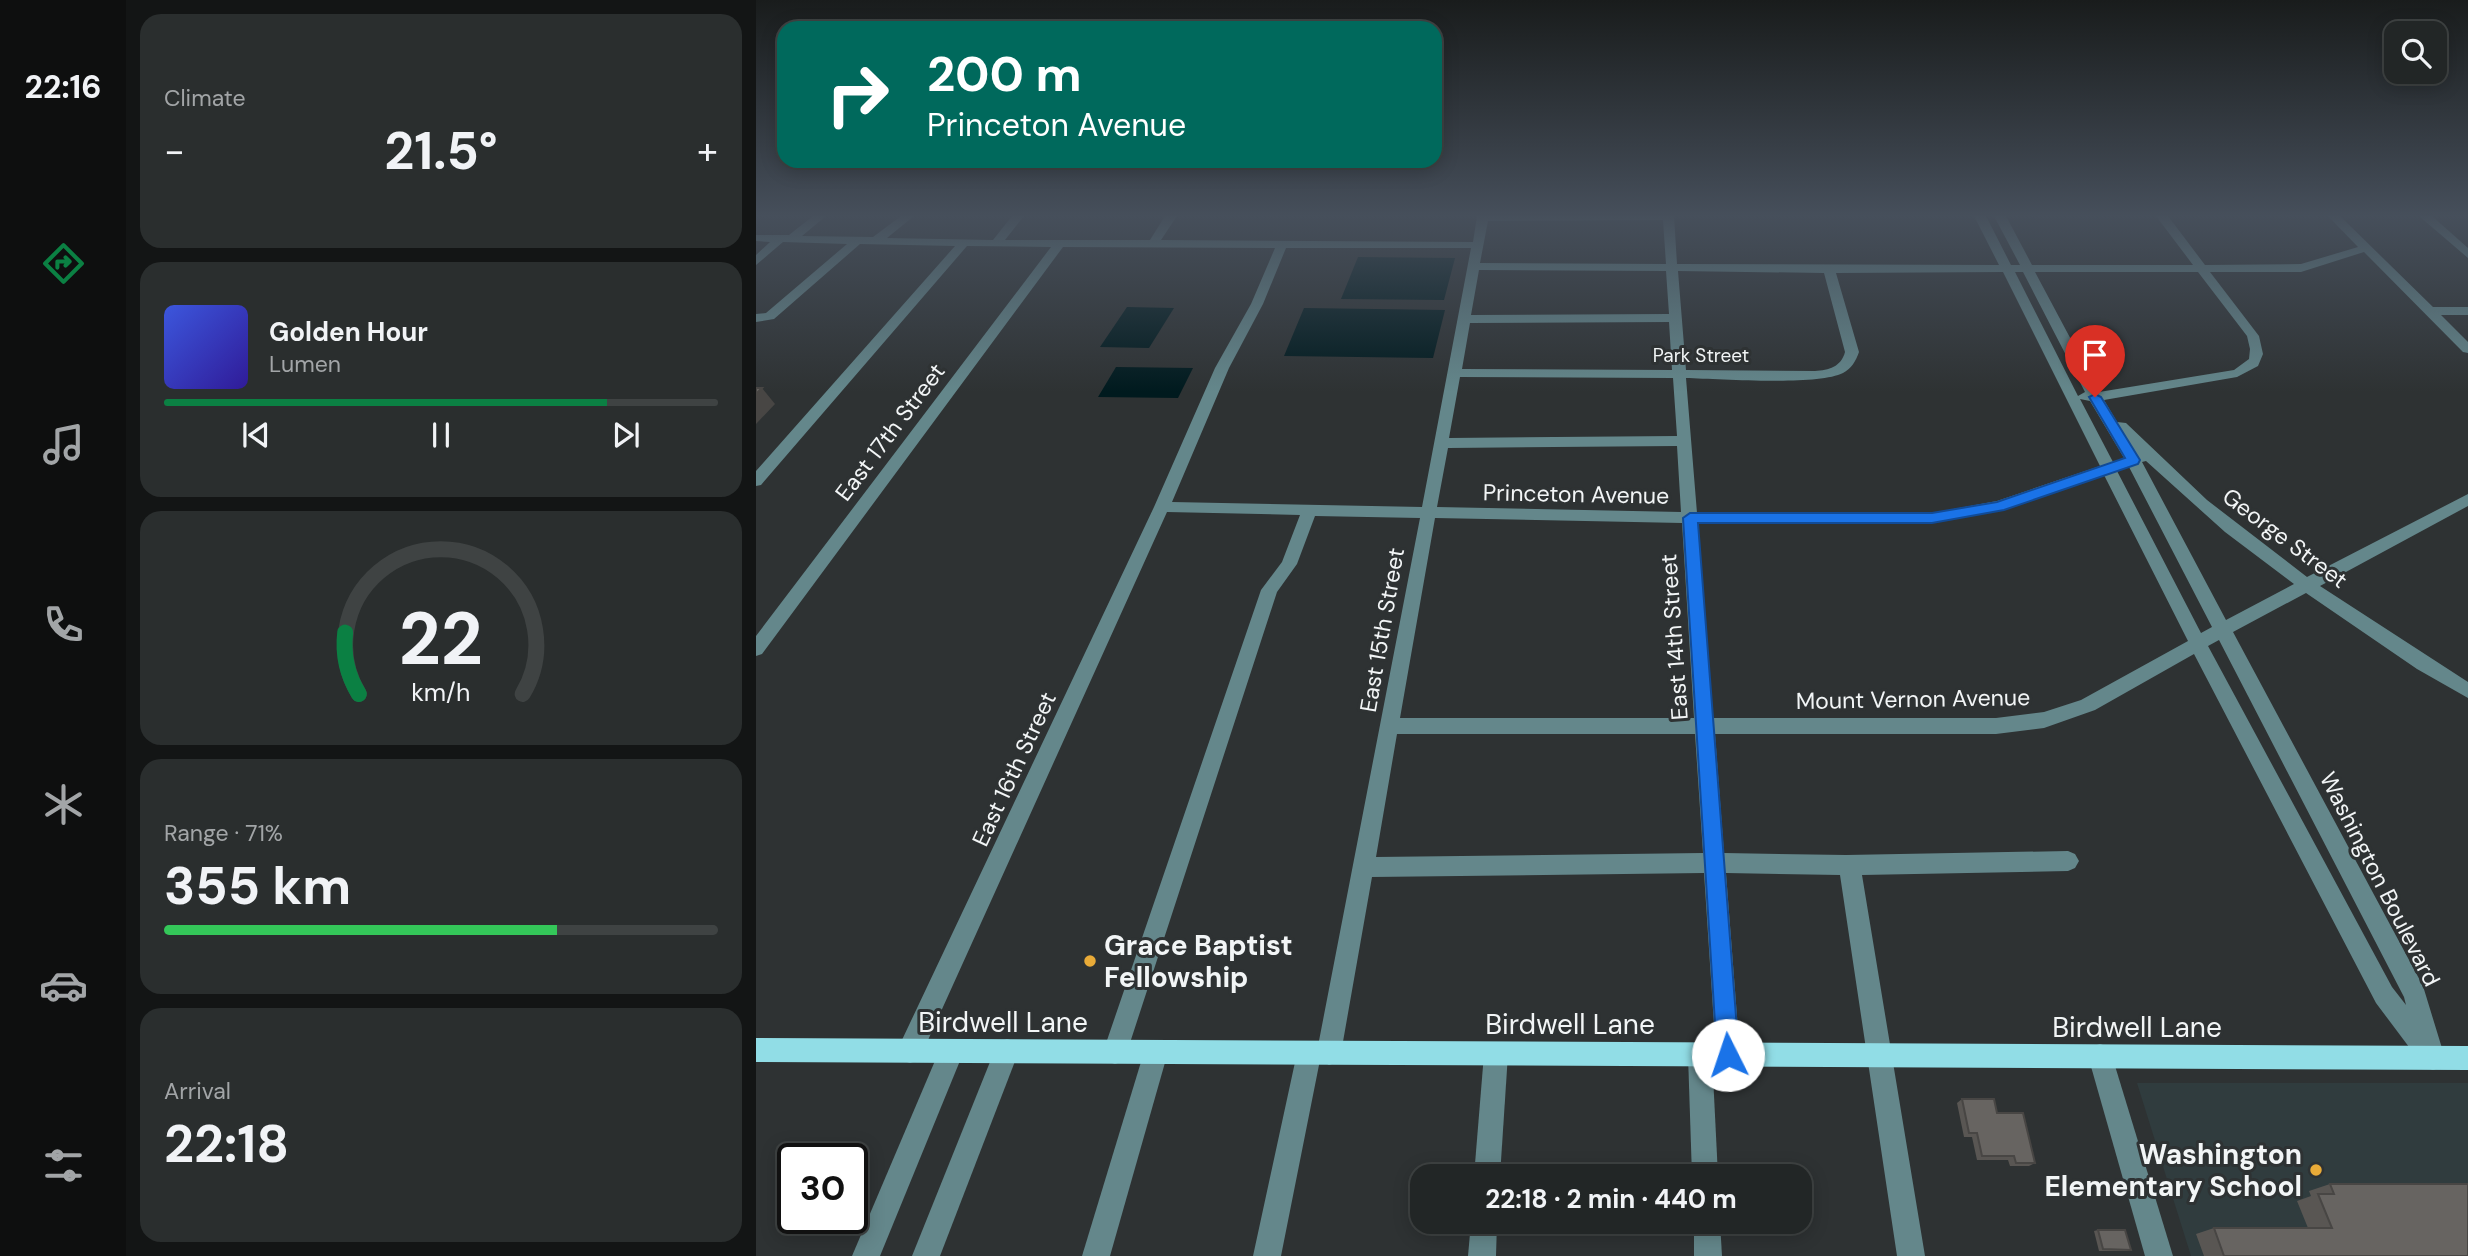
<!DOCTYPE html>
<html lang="en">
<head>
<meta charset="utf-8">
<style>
  :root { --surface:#222626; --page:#2a2e2e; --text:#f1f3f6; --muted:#a2a5a7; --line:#3f4343; --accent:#0b8043 }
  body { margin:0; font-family:"DM Sans",sans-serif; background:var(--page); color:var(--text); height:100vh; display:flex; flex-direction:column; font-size:26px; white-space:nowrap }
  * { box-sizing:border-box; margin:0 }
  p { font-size:23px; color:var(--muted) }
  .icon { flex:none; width:38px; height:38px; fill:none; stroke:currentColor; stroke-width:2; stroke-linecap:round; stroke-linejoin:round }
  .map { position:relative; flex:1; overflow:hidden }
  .details { display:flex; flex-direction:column; gap:14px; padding:14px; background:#131515; width:630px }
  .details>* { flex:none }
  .top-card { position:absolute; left:21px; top:21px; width:665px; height:147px; border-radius:21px; box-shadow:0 4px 18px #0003,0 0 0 2px var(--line); background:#00695c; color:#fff; overflow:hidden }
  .controls { position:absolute; left:1628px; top:21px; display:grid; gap:14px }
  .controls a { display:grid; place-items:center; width:63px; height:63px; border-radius:14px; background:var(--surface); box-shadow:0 4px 18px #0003,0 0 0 2px var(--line); font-size:35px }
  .speed { position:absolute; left:21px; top:1143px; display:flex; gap:14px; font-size:35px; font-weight:700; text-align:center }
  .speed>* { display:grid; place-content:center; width:91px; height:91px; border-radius:50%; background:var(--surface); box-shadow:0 4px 18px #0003,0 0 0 2px var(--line); line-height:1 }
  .speed .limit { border:4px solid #111; border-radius:10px; background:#fff; color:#111 }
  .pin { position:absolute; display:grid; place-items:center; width:60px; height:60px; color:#fff; margin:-72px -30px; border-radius:50% 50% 50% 0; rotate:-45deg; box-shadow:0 0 7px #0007 }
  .pin .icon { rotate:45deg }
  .me { position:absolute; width:77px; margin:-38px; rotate:356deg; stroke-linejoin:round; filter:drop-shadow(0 0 5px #0008) }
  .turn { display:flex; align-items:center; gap:24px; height:147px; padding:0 35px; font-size:32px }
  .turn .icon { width:91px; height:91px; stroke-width:2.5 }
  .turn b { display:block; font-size:49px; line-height:60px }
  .big { font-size:52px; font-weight:700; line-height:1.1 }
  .details .card { flex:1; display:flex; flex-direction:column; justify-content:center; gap:10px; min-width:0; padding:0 24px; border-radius:21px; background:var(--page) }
  .details .dial { align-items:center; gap:0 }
  .dial svg { height:182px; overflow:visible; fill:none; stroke:var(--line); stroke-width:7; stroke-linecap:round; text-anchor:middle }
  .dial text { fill:var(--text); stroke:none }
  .song { display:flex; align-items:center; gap:21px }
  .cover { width:84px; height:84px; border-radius:10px; background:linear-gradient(135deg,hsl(230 70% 55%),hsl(250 70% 35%)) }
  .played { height:7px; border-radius:4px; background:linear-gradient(90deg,var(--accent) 80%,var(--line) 80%) }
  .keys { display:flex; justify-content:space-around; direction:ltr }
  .heat { display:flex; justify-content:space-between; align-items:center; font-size:38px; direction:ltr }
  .charge { height:10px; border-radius:5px; background:linear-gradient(90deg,#34c759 71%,var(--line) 0) }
  .trip { position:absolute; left:654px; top:1164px; width:402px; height:70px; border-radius:21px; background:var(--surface); box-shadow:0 4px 18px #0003,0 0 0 2px var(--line); font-weight:700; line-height:70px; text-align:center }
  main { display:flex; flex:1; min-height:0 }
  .dock { display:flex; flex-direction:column; width:126px; justify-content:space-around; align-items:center; background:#0e0f0f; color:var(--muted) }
  .dock .icon { width:49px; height:49px }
  .dock .current { color:var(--accent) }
  .dock b { font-size:32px; color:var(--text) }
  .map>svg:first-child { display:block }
  .built { fill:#303c3e }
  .water { fill:#001a1e }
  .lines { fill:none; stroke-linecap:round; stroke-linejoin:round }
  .minor { fill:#64878b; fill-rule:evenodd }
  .major { fill:#91dde6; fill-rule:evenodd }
  .wall { fill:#595653 }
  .shaded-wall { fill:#484644 }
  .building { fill:#676461; stroke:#484644; stroke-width:2 }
  .route { fill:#1a73e8; stroke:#114b97; stroke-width:2 }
  .poi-dot { fill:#e9ab38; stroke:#2e3233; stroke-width:2.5 }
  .labels { text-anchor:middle; stroke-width:6; stroke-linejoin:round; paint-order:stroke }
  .far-street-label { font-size:19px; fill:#f2f5f6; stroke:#2e3233 }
  .street-label { font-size:23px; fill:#f2f5f6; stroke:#2e3233 }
  .near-poi-label { font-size:28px; font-weight:bold; fill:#f2f5f6; stroke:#2e3233; text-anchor:start }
  .near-street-label { font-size:28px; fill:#f2f5f6; stroke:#2e3233 }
</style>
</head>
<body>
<main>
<nav class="dock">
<b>22:16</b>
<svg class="icon current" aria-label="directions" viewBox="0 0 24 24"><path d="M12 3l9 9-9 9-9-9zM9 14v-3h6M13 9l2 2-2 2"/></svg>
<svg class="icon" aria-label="music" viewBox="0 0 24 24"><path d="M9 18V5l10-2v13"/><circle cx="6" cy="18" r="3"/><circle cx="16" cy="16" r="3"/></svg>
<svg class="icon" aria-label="phone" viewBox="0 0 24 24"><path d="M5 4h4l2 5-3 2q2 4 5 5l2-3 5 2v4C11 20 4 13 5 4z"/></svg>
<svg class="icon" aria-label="climate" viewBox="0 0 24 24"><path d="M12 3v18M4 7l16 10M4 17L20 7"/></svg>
<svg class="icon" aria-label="car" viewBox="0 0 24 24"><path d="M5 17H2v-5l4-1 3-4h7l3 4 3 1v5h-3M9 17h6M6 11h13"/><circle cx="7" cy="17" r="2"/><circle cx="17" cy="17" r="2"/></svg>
<svg class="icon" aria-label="filters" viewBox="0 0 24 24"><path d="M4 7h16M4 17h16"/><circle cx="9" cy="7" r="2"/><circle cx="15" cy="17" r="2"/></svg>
</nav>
<section class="details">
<div class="card"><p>Climate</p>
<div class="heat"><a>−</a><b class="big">21.5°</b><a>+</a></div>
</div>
<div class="card">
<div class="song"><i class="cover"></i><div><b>Golden Hour</b><p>Lumen</p></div></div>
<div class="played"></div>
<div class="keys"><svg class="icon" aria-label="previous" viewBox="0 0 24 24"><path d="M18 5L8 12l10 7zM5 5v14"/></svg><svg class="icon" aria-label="pause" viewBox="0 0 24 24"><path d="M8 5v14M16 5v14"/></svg><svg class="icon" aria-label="next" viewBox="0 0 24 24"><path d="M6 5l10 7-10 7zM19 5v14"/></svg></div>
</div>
<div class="card dial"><svg viewBox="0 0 100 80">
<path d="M14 69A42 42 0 1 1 86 69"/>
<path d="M14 69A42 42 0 0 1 8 42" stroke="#0b8043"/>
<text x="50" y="56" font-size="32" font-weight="700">22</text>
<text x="50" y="72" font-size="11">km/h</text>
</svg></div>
<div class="card"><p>Range · 71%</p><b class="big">355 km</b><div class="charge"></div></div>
<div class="card"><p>Arrival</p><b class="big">22:18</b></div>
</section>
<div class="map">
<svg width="1712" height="1256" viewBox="0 0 1712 1256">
  <rect width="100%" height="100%" fill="#2e3233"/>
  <path class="built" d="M 1381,1083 L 1712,1083 L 1712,1256 L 1435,1256 Z"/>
  <g class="water">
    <path d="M 602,257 L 699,258 L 688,300 L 585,299 Z"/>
    <path d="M 371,307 L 418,308 L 393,348 L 344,347 Z"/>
    <path d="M 548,308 L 689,310 L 677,358 L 528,356 Z"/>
    <path d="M 360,367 L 437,368 L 422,398 L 342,397 Z"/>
  </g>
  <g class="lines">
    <g class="minor">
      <path d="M 57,216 L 70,216 L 46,236 L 117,237 L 145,216 L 158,216 L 131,238 L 237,240 L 256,216 L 268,216 L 249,240 L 394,240 L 409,216 L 421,216 L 405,240 L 717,242 L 721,216 L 918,216 L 921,264 L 1243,265 L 1218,216 L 1230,216 L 1255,265 L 1264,265 L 1238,216 L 1250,216 L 1276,265 L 1437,265 L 1400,216 L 1412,216 L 1449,265 L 1545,264 L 1602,247 L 1572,216 L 1584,216 L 1677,307 L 1712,307 L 1712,315 L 1685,315 L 1712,342 L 1712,353 L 1707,352 L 1608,252 L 1545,272 L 1454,272 L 1503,336 L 1507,354 L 1502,366 L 1481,377 L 1348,400 L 1361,422 L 1370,423 L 1451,500 L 1551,577 L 1712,494 L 1712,506 L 1564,586 L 1712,682 L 1712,698 L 1661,669 L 1550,593 L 1477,632 L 1667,986 L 1689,1058 L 1686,1067 L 1677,1070 L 1668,1067 L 1620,1003 L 1438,654 L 1339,710 L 1288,728 L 1240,734 L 959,734 L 968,853 L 1090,855 L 1312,851 L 1319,854 L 1323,861 L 1319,868 L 1312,871 L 1106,875 L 1169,1256 L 1141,1256 L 1084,875 L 970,873 L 984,1055 L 981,1064 L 972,1067 L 963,1064 L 960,1055 L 948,873 L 616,877 L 585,1053 L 582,1062 L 573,1065 L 564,1060 L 525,1256 L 497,1256 L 541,1053 L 544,1044 L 553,1041 L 562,1046 L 664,518 L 559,516 L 541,564 L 521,592 L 371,1052 L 368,1061 L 359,1064 L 350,1061 L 347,1052 L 505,590 L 526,562 L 544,515 L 411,512 L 163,1060 L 154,1063 L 145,1060 L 142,1051 L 145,1042 L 398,507 L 459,368 L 495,304 L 519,248 L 307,247 L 6,654 L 0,656 L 0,636 L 295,247 L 211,246 L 5,485 L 0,486 L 0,471 L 199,246 L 104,244 L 18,319 L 0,322 L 0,314 L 10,313 L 91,244 L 27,242 L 0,265 L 0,255 L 14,242 L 0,241 L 0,235 L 33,235 ZM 907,220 L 910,264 L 724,263 L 732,221 ZM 530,248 L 715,248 L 666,507 L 416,502 L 473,368 L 507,304 ZM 723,270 L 910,271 L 913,314 L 715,315 ZM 922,271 L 1068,273 L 1089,352 C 1085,367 1073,370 1059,371 L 930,370 ZM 1247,272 L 1344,466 L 1241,501 L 1176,513 L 941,513 L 930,378 C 964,379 1061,386 1087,373 C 1095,369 1100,361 1103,352 L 1080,273 ZM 1259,272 L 1267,272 L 1329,392 L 1322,396 ZM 1279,272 L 1442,272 L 1491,336 L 1494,349 L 1493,359 L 1478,370 L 1343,392 ZM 913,322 L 916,370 L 706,369 L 714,323 ZM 704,377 L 917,378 L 921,436 L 693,438 ZM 1324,399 L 1334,401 L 1368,458 L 1357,462 ZM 921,446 L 925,512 L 681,507 L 692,448 ZM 1390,461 L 1469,532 L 1538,584 L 1470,620 L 1386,462 ZM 1373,467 L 1456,627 L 1445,633 L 1361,471 ZM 1348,475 L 1432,641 L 1325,700 L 1288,712 L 1240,718 L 957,718 L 942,523 L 1176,523 L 1243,511 ZM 679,518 L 926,523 L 938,718 L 644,718 ZM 1463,640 L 1648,997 L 1650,1005 L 1636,987 L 1452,646 ZM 641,734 L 939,734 L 947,853 L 620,857 Z"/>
      <path d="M 1663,216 L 1676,216 L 1712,248 L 1712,258 Z"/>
      <path d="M 196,1039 L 205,1042 L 208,1051 L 124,1256 L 96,1256 L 187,1042 Z"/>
      <path d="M 251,1039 L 260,1042 L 263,1051 L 184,1256 L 156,1256 L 242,1042 Z"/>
      <path d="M 400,1040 L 409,1043 L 412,1052 L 354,1256 L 326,1256 L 388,1052 L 391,1043 Z"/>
      <path d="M 740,1042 L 749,1045 L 752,1054 L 744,1176 L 718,1176 L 728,1054 L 731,1045 Z"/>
      <path d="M 944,1043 L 953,1046 L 956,1055 L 962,1176 L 936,1176 L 932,1055 L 935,1046 Z"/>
      <path d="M 1344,1044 L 1353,1047 L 1356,1056 L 1417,1256 L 1389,1256 L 1332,1056 L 1335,1047 Z"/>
      <path d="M 715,1222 L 741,1222 L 740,1256 L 712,1256 Z"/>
      <path d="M 938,1222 L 964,1222 L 966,1256 L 938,1256 Z"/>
    </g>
    <path class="major" d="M 0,1038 L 1712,1046 L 1712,1070 L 0,1062 Z"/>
  </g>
  <g class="wall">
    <path d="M 1206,1099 L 1241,1113 L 1279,1163 L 1273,1166 L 1254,1166 L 1252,1160 L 1221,1160 L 1216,1137 L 1208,1137 L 1201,1103 Z"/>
    <path d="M 1574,1184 L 1712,1256 L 1448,1256 L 1440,1234 L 1458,1228 L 1552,1228 L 1541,1201 L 1555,1196 L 1553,1191 Z"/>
    <path d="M 1342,1230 L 1375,1250 L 1371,1251 L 1343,1251 L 1338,1231 Z"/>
  </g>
  <path class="shaded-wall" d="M 6,388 L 19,404 L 0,424 L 0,394 Z"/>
  <g class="building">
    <path d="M 0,388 L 6,388 L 0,394 Z"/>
    <path d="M 1206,1099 L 1238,1099 L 1241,1113 L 1267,1113 L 1279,1163 L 1260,1163 L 1258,1156 L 1226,1156 L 1221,1133 L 1213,1133 Z"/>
    <path d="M 1574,1184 L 1712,1184 L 1712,1256 L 1468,1256 L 1458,1228 L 1576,1228 L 1562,1194 L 1578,1194 Z"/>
    <path d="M 1342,1230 L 1369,1230 L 1375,1250 L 1347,1249 Z"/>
  </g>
  <linearGradient id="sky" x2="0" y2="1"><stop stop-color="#191c1c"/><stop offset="0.55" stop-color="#464f5b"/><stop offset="1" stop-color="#464f5b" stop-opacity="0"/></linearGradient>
  <rect width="1712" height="392" fill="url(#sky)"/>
  <path class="route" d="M 1339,394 L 1345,397 L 1384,460 L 1382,464 L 1248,510 L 1176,523 L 942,523 L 983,1055 L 979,1062 L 972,1066 L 964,1062 L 961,1055 L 927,518 L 934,513 L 1176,513 L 1241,502 L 1369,458 L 1333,397 Z"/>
  <g class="poi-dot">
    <circle cx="334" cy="961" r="7"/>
    <circle cx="1560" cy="1170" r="7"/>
  </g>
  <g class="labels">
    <g class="far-street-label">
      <text x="945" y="362">Park Street</text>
    </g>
    <g class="street-label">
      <text transform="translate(134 432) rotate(-53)" y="8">East 17th Street</text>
      <text transform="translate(820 494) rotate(1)" y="8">Princeton Avenue</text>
      <text transform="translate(1529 538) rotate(37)" y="8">George Street</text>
      <text transform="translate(626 630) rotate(-80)" y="8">East 15th Street</text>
      <text transform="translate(918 637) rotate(-94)" y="8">East 14th Street</text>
      <text transform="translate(1157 699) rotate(-1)" y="8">Mount Vernon Avenue</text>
      <text transform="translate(258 769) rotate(-65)" y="8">East 16th Street</text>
      <text transform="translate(1624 879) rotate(63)" y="8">Washington Boulevard</text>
    </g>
    <g class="near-poi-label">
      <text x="348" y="955">Grace Baptist<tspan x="348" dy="32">Fellowship</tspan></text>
      <text x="1546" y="1164" text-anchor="end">Washington<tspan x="1546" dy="32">Elementary School</tspan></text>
    </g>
    <g class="near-street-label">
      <text x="247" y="1032">Birdwell Lane</text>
      <text x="814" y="1034">Birdwell Lane</text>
      <text x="1381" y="1037">Birdwell Lane</text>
    </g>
  </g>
</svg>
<div class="controls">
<a><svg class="icon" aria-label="search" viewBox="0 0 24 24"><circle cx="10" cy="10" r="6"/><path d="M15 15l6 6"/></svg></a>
</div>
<div class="speed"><div class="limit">30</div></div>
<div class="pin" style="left:1339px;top:397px;background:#d93025"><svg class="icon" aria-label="arrive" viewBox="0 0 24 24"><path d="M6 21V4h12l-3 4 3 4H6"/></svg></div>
<svg class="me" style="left:972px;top:1055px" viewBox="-20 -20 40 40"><circle r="19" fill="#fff"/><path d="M0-13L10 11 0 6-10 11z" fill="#1a73e8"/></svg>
<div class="trip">22:18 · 2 min · 440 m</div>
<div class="top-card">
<div class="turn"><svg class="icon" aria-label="right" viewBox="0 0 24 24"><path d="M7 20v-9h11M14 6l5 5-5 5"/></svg><div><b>200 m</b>Princeton Avenue</div></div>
</div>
</div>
</main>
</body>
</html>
